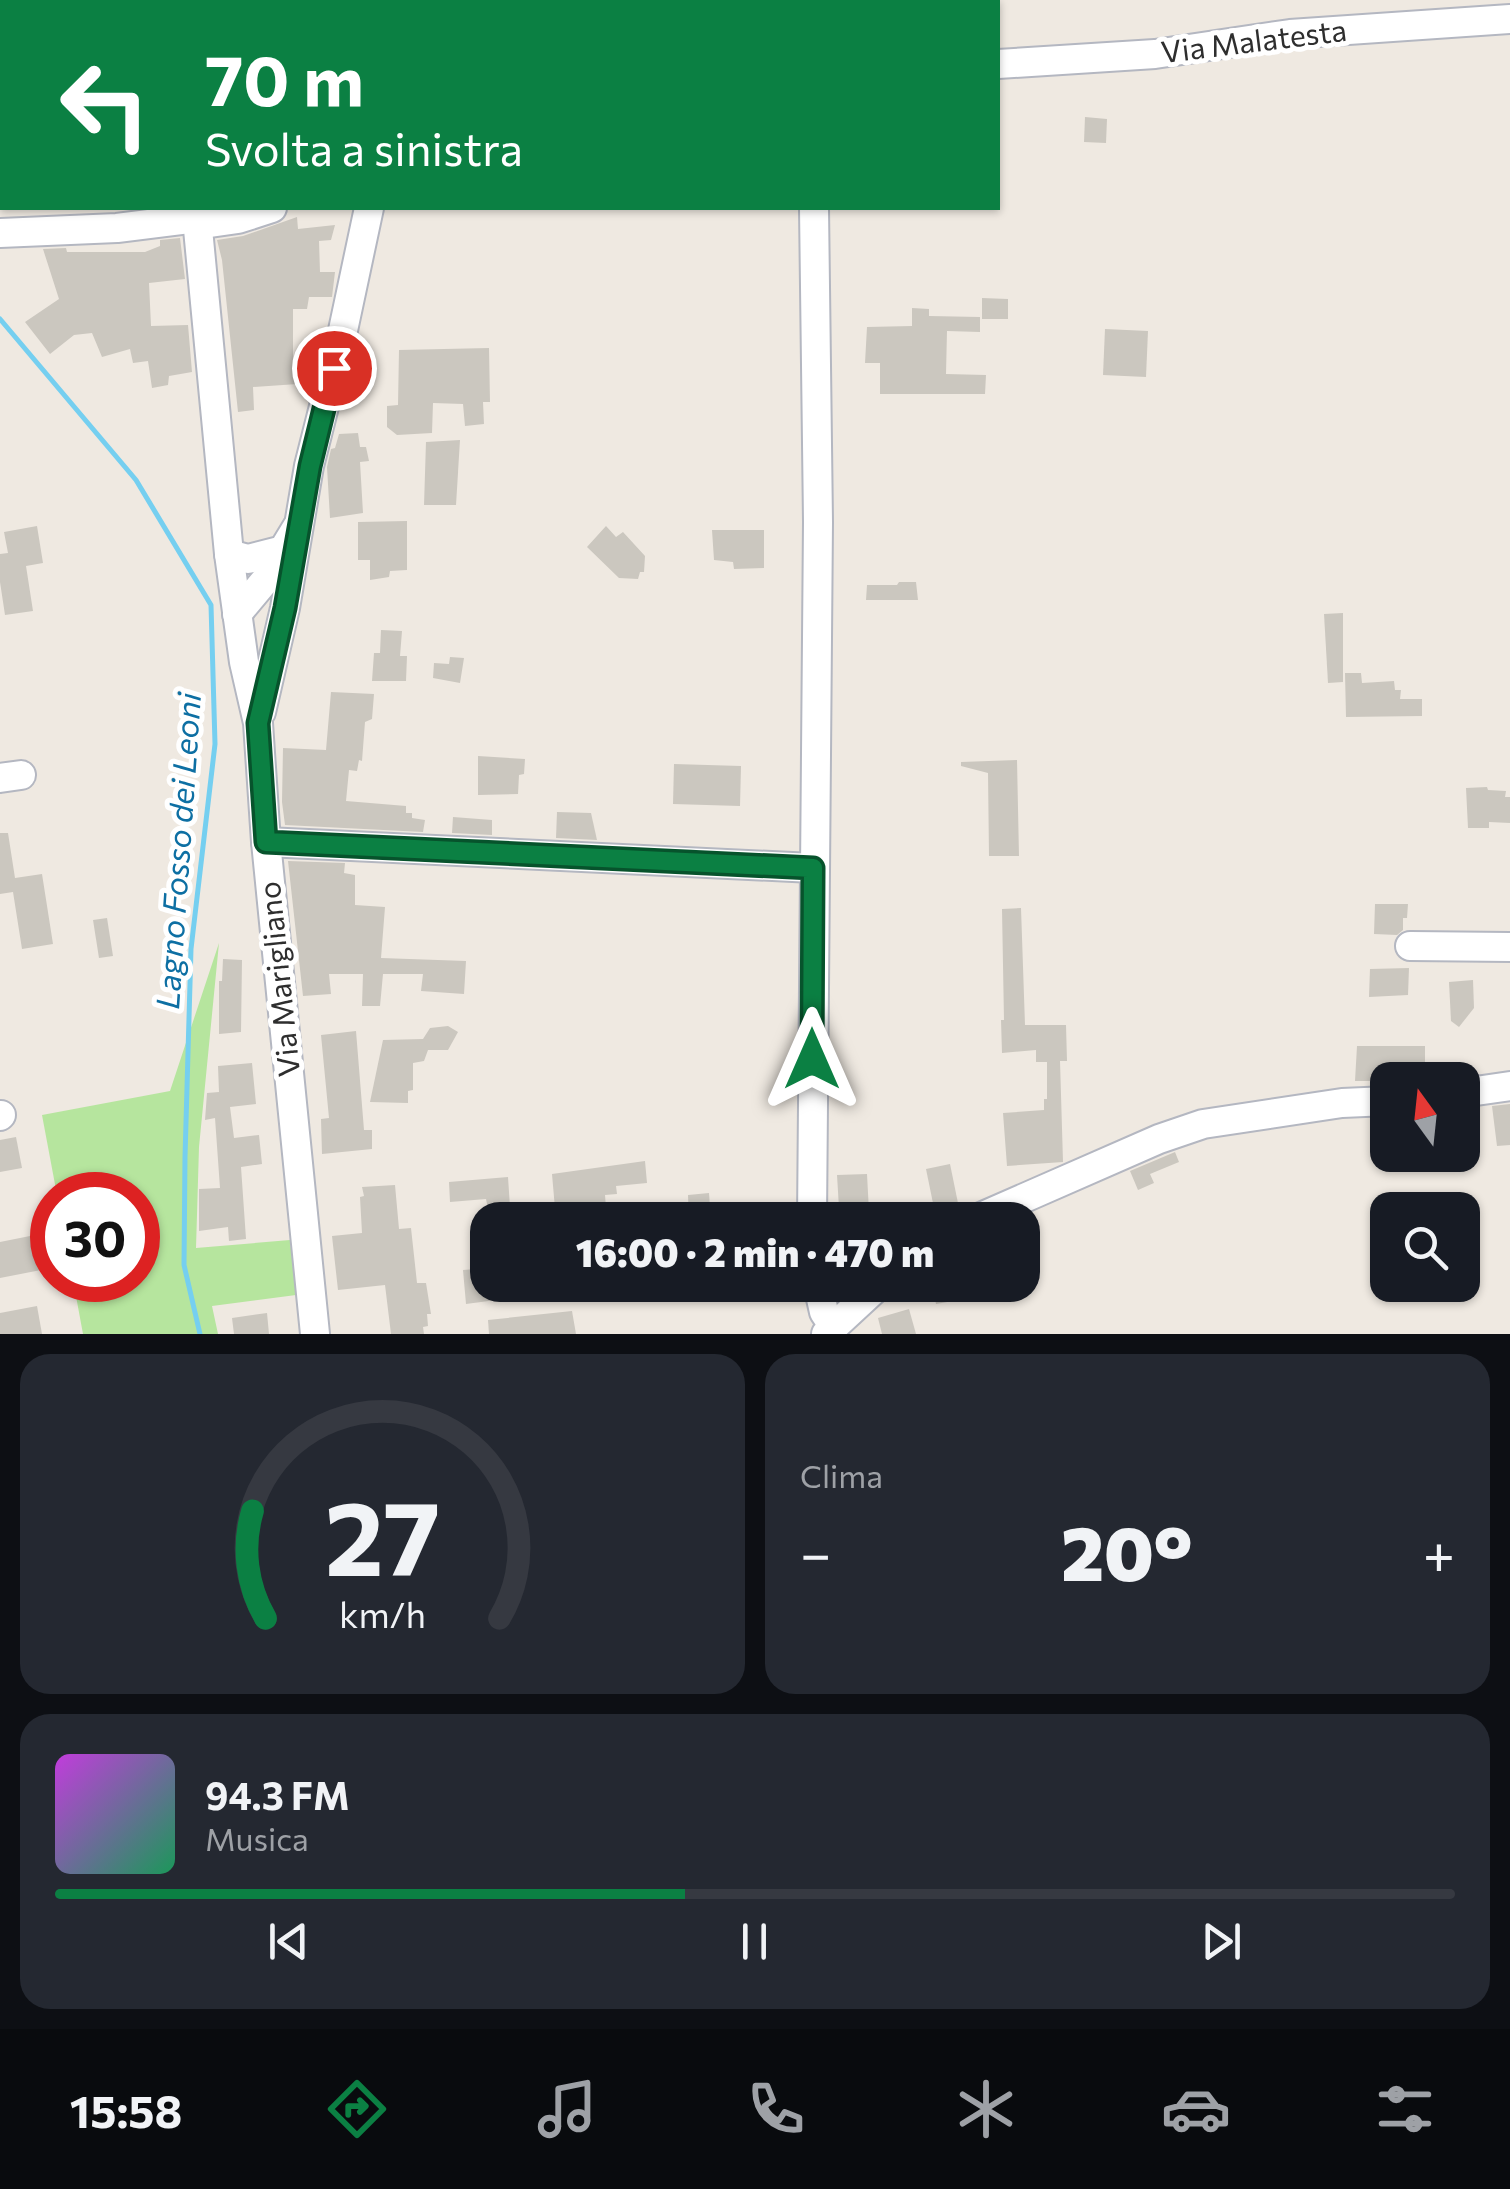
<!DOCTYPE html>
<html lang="it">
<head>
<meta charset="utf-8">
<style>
  :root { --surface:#171b24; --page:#242831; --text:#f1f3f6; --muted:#9ea1a6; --line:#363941; --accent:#0b8043 }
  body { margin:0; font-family:Commissioner,sans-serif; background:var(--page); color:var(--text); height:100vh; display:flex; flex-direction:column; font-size:38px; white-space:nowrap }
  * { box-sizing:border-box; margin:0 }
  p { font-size:32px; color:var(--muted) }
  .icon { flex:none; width:55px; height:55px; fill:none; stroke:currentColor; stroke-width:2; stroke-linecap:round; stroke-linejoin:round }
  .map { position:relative; height:1334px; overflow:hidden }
  .panel { display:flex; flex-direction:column; gap:20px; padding:20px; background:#0d0f14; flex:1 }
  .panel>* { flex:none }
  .banner { position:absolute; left:0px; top:0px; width:1000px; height:210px; box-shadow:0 2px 8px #0004; background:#0b8043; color:#fff; overflow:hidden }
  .needle { width:65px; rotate:345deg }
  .fabs { position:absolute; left:1370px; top:1062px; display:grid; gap:20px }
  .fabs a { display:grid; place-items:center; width:110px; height:110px; border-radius:20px; background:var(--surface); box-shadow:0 2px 8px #0004; font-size:50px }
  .speed { position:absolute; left:30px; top:1172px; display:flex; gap:20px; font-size:50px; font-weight:700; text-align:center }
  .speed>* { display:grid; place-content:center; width:130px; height:130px; border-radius:50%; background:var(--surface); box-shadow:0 2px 8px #0004; line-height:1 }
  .speed .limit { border:15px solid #d22; background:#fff; color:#111 }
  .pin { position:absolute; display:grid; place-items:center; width:85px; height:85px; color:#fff; margin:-42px; border:5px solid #fff; border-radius:50%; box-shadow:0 2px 10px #0007 }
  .me { position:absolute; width:110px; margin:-55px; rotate:0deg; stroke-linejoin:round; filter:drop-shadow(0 0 8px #0008) }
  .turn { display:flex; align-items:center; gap:35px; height:210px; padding:0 40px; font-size:45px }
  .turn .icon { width:130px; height:130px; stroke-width:2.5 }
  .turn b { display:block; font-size:70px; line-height:85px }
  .big { font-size:75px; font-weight:800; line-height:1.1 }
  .panel .widget { flex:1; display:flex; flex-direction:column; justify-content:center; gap:15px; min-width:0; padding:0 35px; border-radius:30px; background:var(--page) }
  .panel .dial { align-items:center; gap:0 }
  .dial svg { height:260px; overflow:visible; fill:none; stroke:var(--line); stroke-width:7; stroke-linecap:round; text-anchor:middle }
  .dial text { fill:var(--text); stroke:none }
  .song { display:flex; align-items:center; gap:30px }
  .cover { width:120px; height:120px; border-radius:15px; background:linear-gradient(135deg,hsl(290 70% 55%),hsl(150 70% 35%)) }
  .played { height:10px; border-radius:5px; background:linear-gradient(90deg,var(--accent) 45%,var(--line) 45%) }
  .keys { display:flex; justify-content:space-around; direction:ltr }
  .heat { display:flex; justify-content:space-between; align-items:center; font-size:55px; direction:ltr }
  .panel .tiles { flex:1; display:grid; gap:20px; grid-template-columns:1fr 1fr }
  .widget:last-child { grid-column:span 2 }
  .trip { position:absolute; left:470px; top:1202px; width:570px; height:100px; border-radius:30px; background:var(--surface); box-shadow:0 2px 8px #0004; font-weight:800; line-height:100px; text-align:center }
  .tabs { display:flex; height:160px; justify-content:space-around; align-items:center; background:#090b0e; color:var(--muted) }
  .tabs .icon { width:70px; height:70px }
  .tabs .on { color:var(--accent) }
  .tabs b { font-size:45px; color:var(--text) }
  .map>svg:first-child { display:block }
  .green { fill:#b6e59e }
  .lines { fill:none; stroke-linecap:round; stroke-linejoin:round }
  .stream { stroke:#75cff0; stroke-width:5 }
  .building { fill:#cbc7bf }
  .minor-casing { stroke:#b4b7c1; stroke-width:32 }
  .minor { stroke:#fff; stroke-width:28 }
  .route-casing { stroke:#07532c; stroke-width:25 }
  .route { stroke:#0b8043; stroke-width:18 }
  .labels { text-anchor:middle; stroke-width:10; stroke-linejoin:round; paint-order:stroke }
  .street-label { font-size:30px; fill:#2e2e2e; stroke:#fff }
  .water-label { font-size:32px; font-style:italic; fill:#0d6fa3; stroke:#fff }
</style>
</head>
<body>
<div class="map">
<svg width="1510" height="1334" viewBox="0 0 1510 1334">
  <rect width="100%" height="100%" fill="#efe9e1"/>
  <path class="green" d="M 219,943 L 199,1147 L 196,1248 L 290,1240 L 296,1295 L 212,1306 L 218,1334 L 83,1334 L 73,1280 L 138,1280 L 138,1195 L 57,1195 L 42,1115 L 170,1091 Z"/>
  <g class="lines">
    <path class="stream" d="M 0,319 L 136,480 L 211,605 L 215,744 L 191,949 L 185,1157 L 184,1265 L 200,1334"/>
  </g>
  <g class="building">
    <path d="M 1085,117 L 1107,119 L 1106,143 L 1084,142 Z"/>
    <path d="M 297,217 L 298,229 L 335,225 L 331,240 L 319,241 L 320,272 L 335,272 L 332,297 L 309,297 L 307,309 L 293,309 L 293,368 L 315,370 L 312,383 L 253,387 L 254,410 L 238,412 L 222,260 L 217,240 L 243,236 Z"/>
    <path d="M 180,238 L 185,279 L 149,283 L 151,326 L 188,325 L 192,372 L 169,376 L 168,385 L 152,388 L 148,361 L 133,363 L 130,349 L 102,357 L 92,333 L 74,335 L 50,354 L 25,322 L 59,299 L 43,249 L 66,248 L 67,252 L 145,252 L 160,246 L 160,240 Z"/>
    <path d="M 982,298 L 1008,299 L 1008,319 L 982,319 Z"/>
    <path d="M 912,308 L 929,309 L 929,316 L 980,317 L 980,332 L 947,331 L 946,374 L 986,375 L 985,394 L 880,394 L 880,363 L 865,363 L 867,327 L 912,326 Z"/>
    <path d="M 1105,329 L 1148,331 L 1146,377 L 1103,375 Z"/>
    <path d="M 489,348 L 490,402 L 483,402 L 484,424 L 465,426 L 463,404 L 433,403 L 432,433 L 397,435 L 387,427 L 387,406 L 398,405 L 399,350 Z"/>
    <path d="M 358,433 L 360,447 L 366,447 L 369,461 L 360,462 L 363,513 L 330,518 L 327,467 L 331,449 L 335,448 L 339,434 Z"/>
    <path d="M 460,440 L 456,505 L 424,505 L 426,442 Z"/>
    <path d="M 407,521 L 407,570 L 390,571 L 389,577 L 370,580 L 370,560 L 358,560 L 358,522 Z"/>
    <path d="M 37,526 L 43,563 L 26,566 L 33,611 L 5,615 L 0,582 L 0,554 L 8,553 L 4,532 Z"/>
    <path d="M 606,526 L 616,537 L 623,532 L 645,556 L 644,572 L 640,572 L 638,579 L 619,578 L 587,547 Z"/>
    <path d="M 712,530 L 764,530 L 764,568 L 734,569 L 733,562 L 714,560 Z"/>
    <path d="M 899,582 L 916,582 L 918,600 L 866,600 L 867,585 L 897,585 Z"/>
    <path d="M 1343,613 L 1343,682 L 1328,683 L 1324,614 Z"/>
    <path d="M 381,630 L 402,631 L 400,656 L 407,656 L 406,681 L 372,681 L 374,653 L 380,653 Z"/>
    <path d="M 450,657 L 464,658 L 460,683 L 433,678 L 434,663 L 449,664 Z"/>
    <path d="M 1345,673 L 1361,673 L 1362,683 L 1394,681 L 1395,690 L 1401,690 L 1400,699 L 1422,699 L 1422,716 L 1346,717 Z"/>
    <path d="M 331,692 L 374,694 L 372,719 L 365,722 L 362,761 L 359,760 L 357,771 L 349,770 L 346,801 L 406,806 L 406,813 L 412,813 L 412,818 L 425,820 L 423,832 L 285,825 L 282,802 L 283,748 L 326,750 Z"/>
    <path d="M 478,756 L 525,759 L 524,774 L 519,775 L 518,794 L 478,795 Z"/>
    <path d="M 1017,760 L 1019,856 L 989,856 L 988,773 L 961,766 L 961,762 Z"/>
    <path d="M 674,764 L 741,766 L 740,806 L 673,804 Z"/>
    <path d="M 1487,787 L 1488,790 L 1506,791 L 1505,797 L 1510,797 L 1510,823 L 1489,822 L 1489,828 L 1468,828 L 1466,788 Z"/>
    <path d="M 557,812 L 591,813 L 597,840 L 556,838 Z"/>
    <path d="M 453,817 L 492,820 L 492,835 L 452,833 Z"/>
    <path d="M 0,833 L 8,833 L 15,878 L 42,874 L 53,944 L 22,949 L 13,892 L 0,894 Z"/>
    <path d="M 288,861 L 345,863 L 344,873 L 355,875 L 355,905 L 385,907 L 381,958 L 466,961 L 464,994 L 421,991 L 423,974 L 383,974 L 380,1006 L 362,1006 L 363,974 L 329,974 L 331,994 L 303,996 Z"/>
    <path d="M 1375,904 L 1408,904 L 1407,918 L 1403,918 L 1403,930 L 1397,935 L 1374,934 Z"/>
    <path d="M 1021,908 L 1025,1025 L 1066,1025 L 1067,1061 L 1060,1061 L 1063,1162 L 1007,1166 L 1003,1113 L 1044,1110 L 1044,1099 L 1047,1099 L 1047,1062 L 1036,1062 L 1036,1050 L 1002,1053 L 1001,1020 L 1004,1020 L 1002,909 Z"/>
    <path d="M 107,918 L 113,956 L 99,958 L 93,920 Z"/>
    <path d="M 223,959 L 242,960 L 241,1032 L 219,1034 L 219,981 L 222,981 Z"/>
    <path d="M 1409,968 L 1408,995 L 1369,997 L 1370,969 Z"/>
    <path d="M 1473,980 L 1474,1008 L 1459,1027 L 1451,1021 L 1449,982 Z"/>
    <path d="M 448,1026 L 458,1032 L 448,1050 L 428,1050 L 424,1061 L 413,1063 L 413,1090 L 408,1091 L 408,1103 L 370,1102 L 383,1040 L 423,1039 L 430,1028 Z"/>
    <path d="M 356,1031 L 364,1130 L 372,1130 L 372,1149 L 322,1154 L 321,1119 L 329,1118 L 321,1035 Z"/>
    <path d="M 1357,1046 L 1425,1046 L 1425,1077 L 1380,1077 L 1380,1081 L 1355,1081 Z"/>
    <path d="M 252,1063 L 256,1104 L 230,1107 L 234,1138 L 259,1135 L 262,1164 L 241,1167 L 246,1239 L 229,1241 L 228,1227 L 199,1231 L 199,1189 L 220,1188 L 215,1118 L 205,1120 L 207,1093 L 219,1092 L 218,1066 Z"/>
    <path d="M 1510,1104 L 1510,1145 L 1497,1146 L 1492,1106 Z"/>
    <path d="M 16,1137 L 22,1168 L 0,1172 L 0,1140 Z"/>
    <path d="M 1175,1152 L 1179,1162 L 1150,1174 L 1154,1183 L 1138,1190 L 1130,1171 Z"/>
    <path d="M 645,1161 L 647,1183 L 616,1186 L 617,1194 L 605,1195 L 607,1220 L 556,1220 L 552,1174 Z"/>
    <path d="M 950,1164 L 959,1208 L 935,1213 L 926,1169 Z"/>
    <path d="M 867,1174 L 869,1212 L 851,1213 L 851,1208 L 839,1208 L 837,1175 Z"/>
    <path d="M 508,1177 L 510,1207 L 488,1209 L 486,1199 L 450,1202 L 449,1182 Z"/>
    <path d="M 395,1185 L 399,1229 L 411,1228 L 417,1283 L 426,1283 L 431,1314 L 427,1314 L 428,1326 L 423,1327 L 424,1334 L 391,1334 L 385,1285 L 338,1290 L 332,1236 L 362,1233 L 360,1197 L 364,1196 L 362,1187 Z"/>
    <path d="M 709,1193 L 711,1220 L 689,1220 L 688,1195 Z"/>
    <path d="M 35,1235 L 41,1270 L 0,1278 L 0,1242 Z"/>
    <path d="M 488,1268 L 488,1285 L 495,1285 L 496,1300 L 466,1304 L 463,1270 Z"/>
    <path d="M 932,1285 L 968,1285 L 970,1298 L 936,1304 Z"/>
    <path d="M 37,1306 L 42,1334 L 0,1334 L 0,1313 Z"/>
    <path d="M 909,1309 L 916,1334 L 882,1334 L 878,1318 Z"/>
    <path d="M 572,1311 L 576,1334 L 489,1334 L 488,1320 Z"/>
    <path d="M 267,1313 L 269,1334 L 234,1334 L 232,1318 Z"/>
  </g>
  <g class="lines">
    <defs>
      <g id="minor">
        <path d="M 174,0 L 174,2"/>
        <path d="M 451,2 L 451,0"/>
        <path d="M 831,2 L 832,0"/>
        <path d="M 998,64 L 1155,54 L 1290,34 L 1510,19"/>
        <path d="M 196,208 L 229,554 L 244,662 L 258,723 L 266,842 L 315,1334"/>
        <path d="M 0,233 L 117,228 L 189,219 L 210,223 L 238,219 L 272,208"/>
        <path d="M 229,554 L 248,559 L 283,550 L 297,527"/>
        <path d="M 237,614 L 278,565 L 283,550"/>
        <path d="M 261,712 L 285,608 L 309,466 L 342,335 L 369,208"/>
        <path d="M 0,778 L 21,775"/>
        <path d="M 266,842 L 813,868"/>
        <path d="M 1410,946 L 1510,947"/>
        <path d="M 1462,1093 L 1510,1086"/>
        <path d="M 0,1116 L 1,1115"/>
        <path d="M 812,1220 L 818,522 L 814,208"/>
        <path d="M 974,1220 L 1159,1139 L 1203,1124 L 1342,1103 L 1388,1101"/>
        <path d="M 818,1285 L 824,1312 L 834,1327"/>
        <path d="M 826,1334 L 879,1285"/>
      </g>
    </defs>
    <use href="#minor" class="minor-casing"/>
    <use href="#minor" class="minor"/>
  </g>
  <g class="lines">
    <defs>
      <path id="route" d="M 334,368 L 310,466 L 285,608 L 258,723 L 266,842 L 813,868 L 812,1059"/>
    </defs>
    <use href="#route" class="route-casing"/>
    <use href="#route" class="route"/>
  </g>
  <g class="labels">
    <g class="street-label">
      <text transform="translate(1254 42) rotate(-7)" y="10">Via Malatesta</text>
      <text transform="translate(280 979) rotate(-96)" y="10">Via Marigliano</text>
    </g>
    <g class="water-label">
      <text transform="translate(179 851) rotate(-86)" y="11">Lagno Fosso dei Leoni</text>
    </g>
  </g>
</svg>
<div class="fabs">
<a><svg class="needle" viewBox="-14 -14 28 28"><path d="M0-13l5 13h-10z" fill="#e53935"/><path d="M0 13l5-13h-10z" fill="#9ea1a6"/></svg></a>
<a><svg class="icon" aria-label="search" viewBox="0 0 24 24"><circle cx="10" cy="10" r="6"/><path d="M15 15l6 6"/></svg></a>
</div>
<div class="speed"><div class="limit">30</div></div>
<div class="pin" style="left:334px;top:368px;background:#d93025"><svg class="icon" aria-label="arrive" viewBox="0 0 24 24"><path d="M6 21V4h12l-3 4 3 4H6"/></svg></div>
<svg class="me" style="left:812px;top:1059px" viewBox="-20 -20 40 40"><path d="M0-17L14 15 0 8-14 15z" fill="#0b8043" stroke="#fff" stroke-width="4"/></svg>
<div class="trip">16:00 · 2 min · 470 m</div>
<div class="banner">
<div class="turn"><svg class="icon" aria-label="left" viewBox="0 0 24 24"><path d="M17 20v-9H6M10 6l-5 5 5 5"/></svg><div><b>70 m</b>Svolta a sinistra</div></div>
</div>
</div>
<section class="panel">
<div class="tiles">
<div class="widget dial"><svg viewBox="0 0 100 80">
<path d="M14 69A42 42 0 1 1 86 69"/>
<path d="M14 69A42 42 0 0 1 10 36" stroke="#0b8043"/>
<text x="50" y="56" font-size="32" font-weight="700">27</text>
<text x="50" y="72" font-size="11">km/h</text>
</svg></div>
<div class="widget"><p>Clima</p>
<div class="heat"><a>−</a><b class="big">20°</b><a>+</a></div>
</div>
<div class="widget">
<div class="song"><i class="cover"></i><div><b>94.3 FM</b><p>Musica</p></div></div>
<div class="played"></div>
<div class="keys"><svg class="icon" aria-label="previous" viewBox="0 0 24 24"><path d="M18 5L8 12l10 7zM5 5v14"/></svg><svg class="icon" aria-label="pause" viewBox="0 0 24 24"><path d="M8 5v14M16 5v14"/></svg><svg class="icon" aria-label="next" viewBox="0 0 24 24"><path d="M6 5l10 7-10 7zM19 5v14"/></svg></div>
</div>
</div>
</section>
<nav class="tabs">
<b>15:58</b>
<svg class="icon on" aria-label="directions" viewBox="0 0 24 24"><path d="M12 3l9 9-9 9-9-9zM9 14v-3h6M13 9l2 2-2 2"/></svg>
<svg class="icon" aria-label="music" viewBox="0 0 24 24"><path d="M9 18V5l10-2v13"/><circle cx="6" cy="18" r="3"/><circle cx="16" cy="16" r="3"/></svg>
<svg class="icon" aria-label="phone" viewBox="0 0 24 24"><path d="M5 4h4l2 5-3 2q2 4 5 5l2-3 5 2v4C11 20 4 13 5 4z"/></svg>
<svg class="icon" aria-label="climate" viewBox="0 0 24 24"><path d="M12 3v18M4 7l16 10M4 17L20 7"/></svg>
<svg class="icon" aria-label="car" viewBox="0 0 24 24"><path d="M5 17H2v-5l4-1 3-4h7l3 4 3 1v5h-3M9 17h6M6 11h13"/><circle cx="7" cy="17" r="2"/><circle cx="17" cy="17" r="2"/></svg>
<svg class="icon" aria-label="filters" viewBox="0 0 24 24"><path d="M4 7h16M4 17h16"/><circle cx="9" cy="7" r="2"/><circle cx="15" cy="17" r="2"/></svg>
</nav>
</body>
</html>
